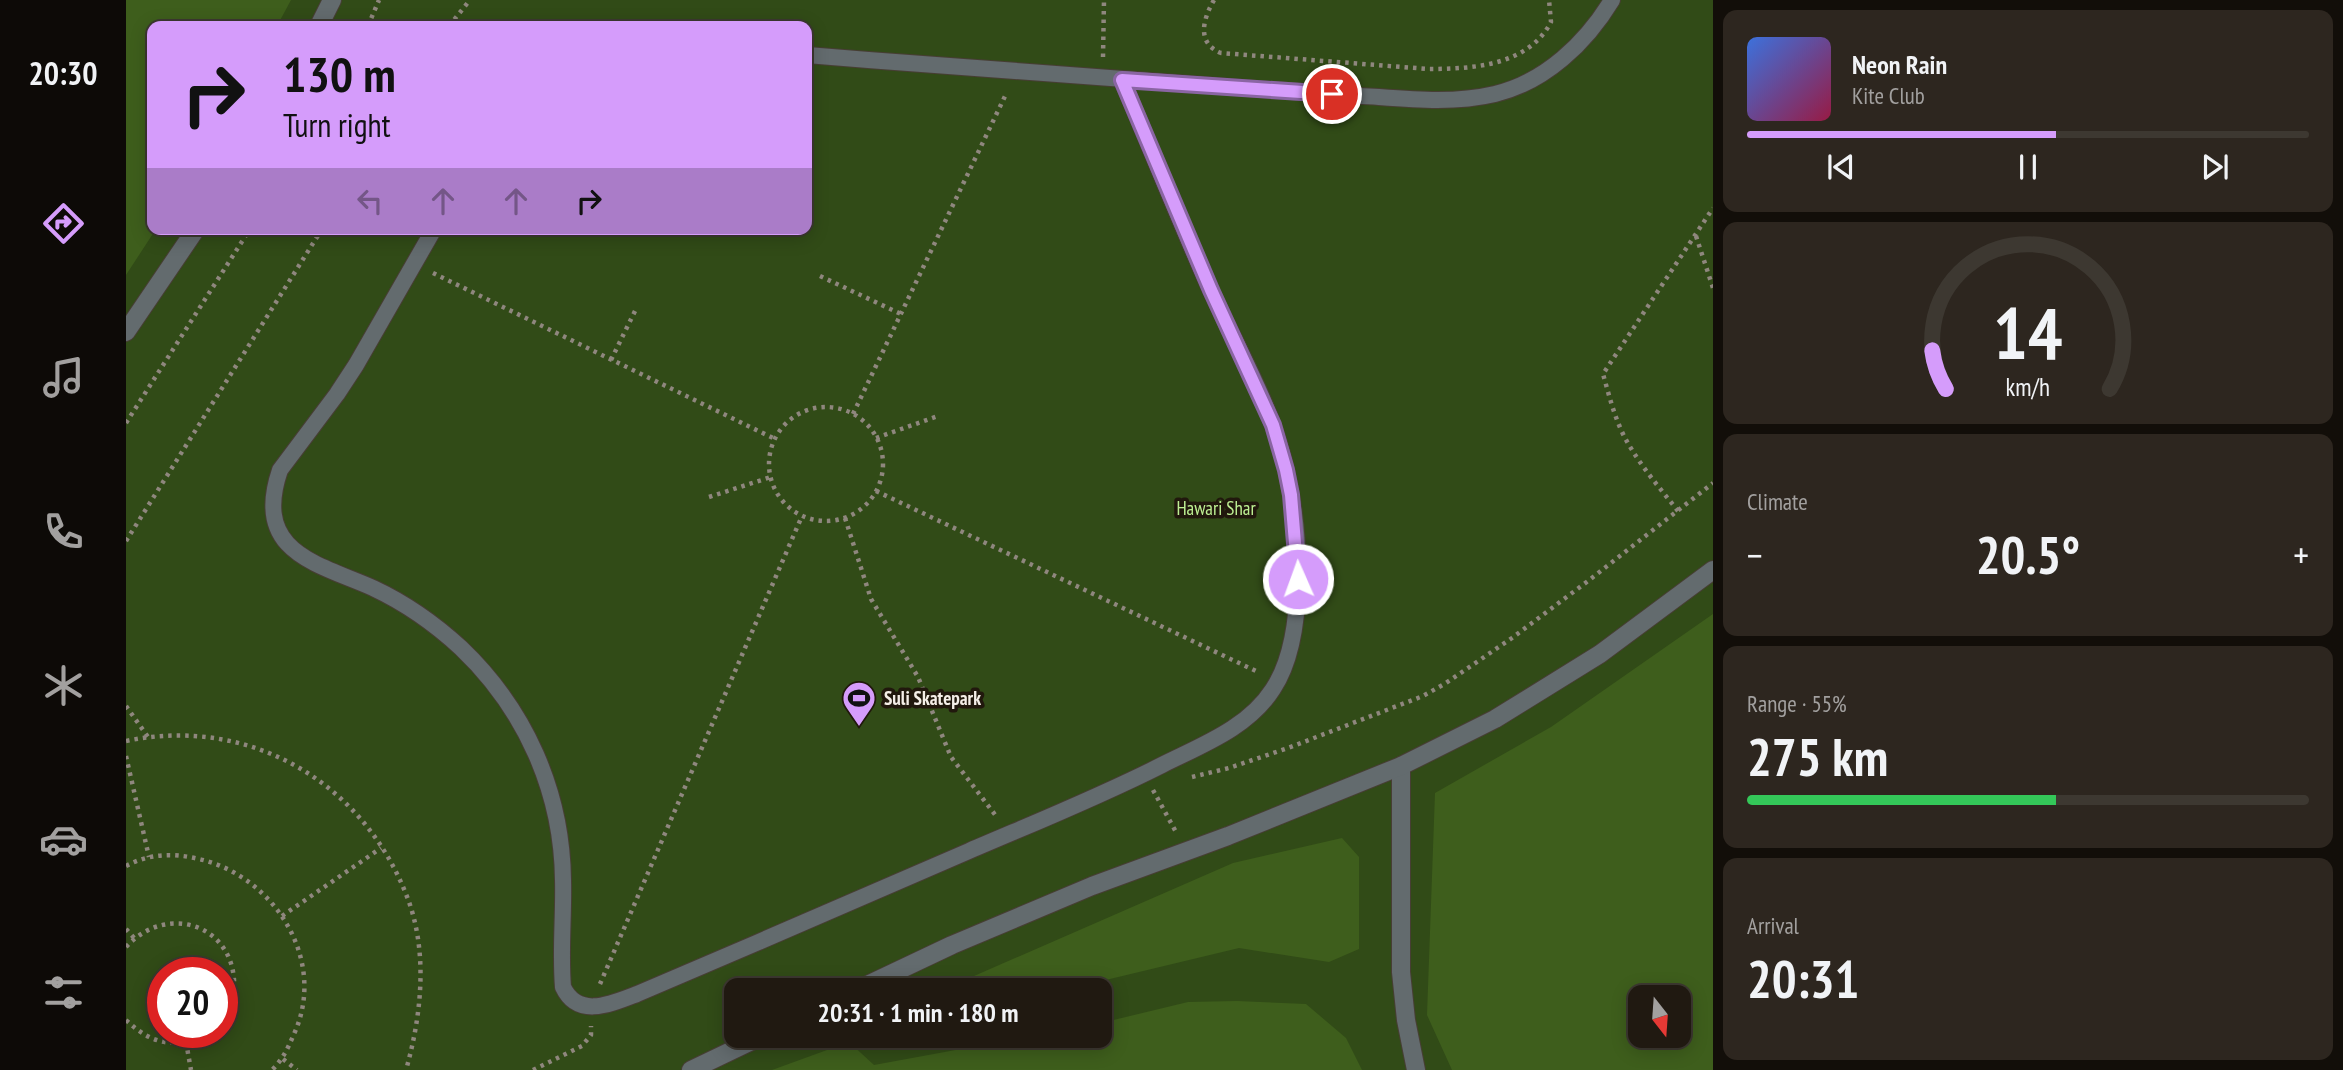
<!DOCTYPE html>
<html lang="en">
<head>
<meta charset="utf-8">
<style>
  :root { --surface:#201911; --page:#2d261f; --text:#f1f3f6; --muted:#a2a09f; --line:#3d3831; --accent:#d59cfb }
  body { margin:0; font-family:"PT Sans Narrow",sans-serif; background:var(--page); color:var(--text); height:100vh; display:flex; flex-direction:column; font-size:26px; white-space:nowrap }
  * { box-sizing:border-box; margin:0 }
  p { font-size:23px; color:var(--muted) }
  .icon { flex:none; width:38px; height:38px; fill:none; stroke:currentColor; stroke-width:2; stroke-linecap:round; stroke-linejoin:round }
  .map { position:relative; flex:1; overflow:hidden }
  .drawer { display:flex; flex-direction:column; gap:10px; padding:10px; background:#120e09; width:630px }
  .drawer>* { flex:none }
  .banner { position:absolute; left:21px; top:21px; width:665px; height:214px; border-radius:14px; box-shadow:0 4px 18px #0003,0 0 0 2px var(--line); background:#d59cfb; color:#111; overflow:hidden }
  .needle { width:46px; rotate:163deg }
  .controls { position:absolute; left:1502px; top:985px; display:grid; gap:14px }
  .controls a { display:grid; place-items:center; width:63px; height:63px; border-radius:14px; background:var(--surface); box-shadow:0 4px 18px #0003,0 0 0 2px var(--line); font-size:35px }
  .speed { position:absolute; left:21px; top:957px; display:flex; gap:14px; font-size:35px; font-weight:700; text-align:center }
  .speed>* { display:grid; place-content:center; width:91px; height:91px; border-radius:50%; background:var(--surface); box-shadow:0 4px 18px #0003,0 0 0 2px var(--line); line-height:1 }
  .speed .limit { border:10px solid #d22; background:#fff; color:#111 }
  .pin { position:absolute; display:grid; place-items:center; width:60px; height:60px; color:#fff; margin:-30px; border:4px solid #fff; border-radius:50%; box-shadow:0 2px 7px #0007 }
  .me { position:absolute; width:77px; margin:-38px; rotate:358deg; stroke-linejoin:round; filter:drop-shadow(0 0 5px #0008) }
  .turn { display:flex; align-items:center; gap:24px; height:147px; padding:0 21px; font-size:32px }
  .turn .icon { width:91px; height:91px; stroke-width:2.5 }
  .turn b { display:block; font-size:49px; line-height:60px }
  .lanes { display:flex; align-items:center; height:66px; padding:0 21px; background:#0003; justify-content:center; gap:35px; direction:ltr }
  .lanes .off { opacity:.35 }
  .big { font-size:52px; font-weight:600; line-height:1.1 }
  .drawer .widget { flex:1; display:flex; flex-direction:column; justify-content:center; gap:10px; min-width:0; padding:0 24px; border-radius:14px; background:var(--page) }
  .drawer .dial { align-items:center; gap:0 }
  .dial svg { height:182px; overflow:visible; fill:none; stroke:var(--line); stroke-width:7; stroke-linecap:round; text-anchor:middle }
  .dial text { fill:var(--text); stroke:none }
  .song { display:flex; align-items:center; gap:21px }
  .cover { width:84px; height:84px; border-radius:10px; background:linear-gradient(135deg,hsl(220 70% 55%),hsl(340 70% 35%)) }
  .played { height:7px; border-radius:4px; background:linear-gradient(90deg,var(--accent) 55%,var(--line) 55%) }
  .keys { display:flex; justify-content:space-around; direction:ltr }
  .heat { display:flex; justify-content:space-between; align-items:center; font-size:38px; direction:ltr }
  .charge { height:10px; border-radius:5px; background:linear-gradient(90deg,#34c759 55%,var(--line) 0) }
  .trip { position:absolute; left:598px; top:978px; width:388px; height:70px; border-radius:14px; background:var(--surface); box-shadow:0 4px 18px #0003,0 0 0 2px var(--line); font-weight:600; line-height:70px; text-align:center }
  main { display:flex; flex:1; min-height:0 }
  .tabs { display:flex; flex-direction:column; width:126px; justify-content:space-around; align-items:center; background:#0d0a07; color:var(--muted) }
  .tabs .icon { width:49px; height:49px }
  .tabs .current { color:var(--accent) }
  .tabs b { font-size:32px; color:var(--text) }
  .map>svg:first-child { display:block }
  .green { fill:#314b17; fill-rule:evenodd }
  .forest { fill:#3e5e1c; fill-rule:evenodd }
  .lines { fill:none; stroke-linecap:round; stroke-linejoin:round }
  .service-casing { stroke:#473e34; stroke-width:18 }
  .tertiary-casing { stroke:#473e34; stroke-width:20 }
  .path { stroke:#8f877e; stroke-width:4.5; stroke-dasharray:3.5 5; stroke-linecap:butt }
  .service { stroke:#636b6e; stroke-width:16 }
  .tertiary { stroke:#636b6e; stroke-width:18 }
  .route-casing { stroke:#8a65a3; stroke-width:18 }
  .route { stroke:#d59cfb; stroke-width:12 }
  .labels { text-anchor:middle; stroke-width:7; stroke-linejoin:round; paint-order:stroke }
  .park-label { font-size:19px; fill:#bef093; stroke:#21180d }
  .poi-label { font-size:19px; font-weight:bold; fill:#f4eee7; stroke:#21180d; text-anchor:start }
</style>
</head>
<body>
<main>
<nav class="tabs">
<b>20:30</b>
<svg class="icon current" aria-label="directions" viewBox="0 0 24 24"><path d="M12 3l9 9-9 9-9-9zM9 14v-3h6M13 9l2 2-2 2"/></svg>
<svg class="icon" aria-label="music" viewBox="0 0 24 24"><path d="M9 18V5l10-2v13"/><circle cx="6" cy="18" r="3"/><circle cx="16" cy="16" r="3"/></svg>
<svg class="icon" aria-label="phone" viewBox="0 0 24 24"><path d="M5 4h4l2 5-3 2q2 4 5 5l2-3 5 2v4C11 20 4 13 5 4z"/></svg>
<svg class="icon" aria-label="climate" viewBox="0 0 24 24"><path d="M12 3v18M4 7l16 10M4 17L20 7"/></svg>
<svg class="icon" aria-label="car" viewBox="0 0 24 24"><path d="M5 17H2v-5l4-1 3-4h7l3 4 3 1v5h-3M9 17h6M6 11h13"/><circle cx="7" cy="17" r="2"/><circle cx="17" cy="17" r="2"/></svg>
<svg class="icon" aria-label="filters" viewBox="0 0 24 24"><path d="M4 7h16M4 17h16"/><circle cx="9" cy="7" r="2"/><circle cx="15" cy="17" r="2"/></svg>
</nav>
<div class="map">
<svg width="1587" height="1070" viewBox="0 0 1587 1070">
  <rect width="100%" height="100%" fill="#2b2117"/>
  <path class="green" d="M 0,0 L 1587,0 L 1587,1070 L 0,1070 ZM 26,26 L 681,26 L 681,229 L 26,229 ZM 37,973 L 96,973 L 96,1032 L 37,1032 ZM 611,990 L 975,990 L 975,1036 L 611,1036 ZM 1514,998 L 1552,998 L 1552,1036 L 1514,1036 Z"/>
  <g class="forest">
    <path d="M 0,0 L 165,0 L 151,26 L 26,26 L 26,229 L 30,229 L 0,275 Z"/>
    <path d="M 1587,614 L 1587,1070 L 1326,1070 L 1301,1015 L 1309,793 L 1425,727 ZM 1514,998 L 1552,998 L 1552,1036 L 1514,1036 Z"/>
    <path d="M 1216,838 L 1233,857 L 1233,949 L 1203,962 L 1113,948 L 938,990 L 816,990 L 1107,863 Z"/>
    <path d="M 1111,1001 L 1180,1004 L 1220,1038 L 1236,1070 L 646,1070 L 723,1042 L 748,1065 L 906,1036 L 975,1036 L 975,1023 L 1062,1002 Z"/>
  </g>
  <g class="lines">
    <defs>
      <g id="service">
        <path d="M 681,55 C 836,68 991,79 1147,90 C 1182,92 1217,95 1253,97 C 1292,100 1331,103 1369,94 C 1419,82 1460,43 1486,0"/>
        <path d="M 308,229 L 230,365 L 211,394 L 154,470 C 126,552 190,563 247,588 C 279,603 309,624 335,648 C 399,709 436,791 437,880 C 438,915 434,951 437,987 C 452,1019 485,1004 511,994 C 622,947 732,899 843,851 C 908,823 973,797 1036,765 C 1076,745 1122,728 1147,689 C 1182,636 1174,529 1160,469 C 1146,407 1113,351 1086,293 C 1054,223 1026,151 996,80"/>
      </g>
      <g id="tertiary">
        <path d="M 193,26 L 206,0"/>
        <path d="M 0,332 L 70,229"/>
        <path d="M 1275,766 L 1275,972 L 1280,1020 L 1290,1070"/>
        <path d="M 731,990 L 826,945 L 966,886 L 1102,836 L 1275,766 L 1369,719 L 1474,654 L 1587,570"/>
        <path d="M 565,1070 L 636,1036"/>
      </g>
    </defs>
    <use href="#service" class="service-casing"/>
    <use href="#tertiary" class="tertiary-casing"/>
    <g class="path">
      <path d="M 1088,0 C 1077,19 1070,43 1095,53 L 1302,69 C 1346,69 1402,66 1425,22 L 1423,0"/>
      <path d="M 242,26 L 253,0"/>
      <path d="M 323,26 L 344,0"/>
      <path d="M 977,57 L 978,0"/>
      <path d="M 1570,236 L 1587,288"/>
      <path d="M 307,273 L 649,439"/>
      <path d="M 694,276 L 775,314"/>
      <path d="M 485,360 L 510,309"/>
      <circle cx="700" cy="464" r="57"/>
      <path d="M 727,414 L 881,92"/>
      <path d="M 0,423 L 124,229"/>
      <path d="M 750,438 L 812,416"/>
      <path d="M 750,491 L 1132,672"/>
      <path d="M 583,497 L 645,477"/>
      <path d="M 1552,511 C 1533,487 1512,463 1498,436 C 1488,416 1483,395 1477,374 L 1587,208"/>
      <path d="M 719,518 L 745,599 L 792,677 L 825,757 L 870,816"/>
      <path d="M 0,541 L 196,229"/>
      <path d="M 0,706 L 22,737"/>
      <path d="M 0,741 C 124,715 240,783 283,902 C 302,956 295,1017 280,1070"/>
      <path d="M 0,756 L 23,857"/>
      <path d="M 1066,777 L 1103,768 L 1162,748 L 1297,696 L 1320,683 L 1386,638 L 1462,581 L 1587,483"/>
      <path d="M 1027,790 L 1050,832"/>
      <path d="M 0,866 C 24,853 48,853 73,859 C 148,876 202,960 168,1034 C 162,1048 157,1059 146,1070"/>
      <path d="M 156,916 L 255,848"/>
      <path d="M 0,929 L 9,939"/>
      <path d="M 0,947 C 42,901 112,926 108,990 C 108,1000 103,1012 96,1020"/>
      <path d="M 474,984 L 676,516"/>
      <path d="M 0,1020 C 26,1045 51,1050 83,1032"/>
      <path d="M 60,1042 L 65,1070"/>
      <path d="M 157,1059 L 171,1070"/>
      <path d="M 407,1070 L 456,1046 L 465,1035 L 465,1026"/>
    </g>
    <use href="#service" class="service"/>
    <use href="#tertiary" class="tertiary"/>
  </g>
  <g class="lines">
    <defs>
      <path id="route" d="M 1172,579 L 1165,495 L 1160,470 L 1147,425 L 1085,290 L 996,80 L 1206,94"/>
    </defs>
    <use href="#route" class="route-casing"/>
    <use href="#route" class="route"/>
  </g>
  <defs>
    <symbol id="stadium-pin" viewBox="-11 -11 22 30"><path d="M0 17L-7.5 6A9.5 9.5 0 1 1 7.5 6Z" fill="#d59cfb" stroke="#21180d"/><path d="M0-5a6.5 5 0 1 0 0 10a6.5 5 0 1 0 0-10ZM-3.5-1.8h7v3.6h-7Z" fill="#111"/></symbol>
  </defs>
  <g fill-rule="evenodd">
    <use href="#stadium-pin" x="714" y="679" width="38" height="52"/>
  </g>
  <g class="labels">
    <g class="park-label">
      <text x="1090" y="515">Hawari Shar</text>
    </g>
    <g class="poi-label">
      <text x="758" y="705">Suli Skatepark</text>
    </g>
  </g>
</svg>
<div class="controls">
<a><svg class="needle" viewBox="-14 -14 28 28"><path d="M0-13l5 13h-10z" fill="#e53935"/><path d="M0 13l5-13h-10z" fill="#a2a09f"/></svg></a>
</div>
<div class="speed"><div class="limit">20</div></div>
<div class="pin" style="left:1206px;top:94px;background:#d93025"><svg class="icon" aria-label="arrive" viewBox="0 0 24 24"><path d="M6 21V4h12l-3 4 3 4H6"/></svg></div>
<svg class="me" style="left:1172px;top:579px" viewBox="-20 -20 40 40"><circle r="17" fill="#d59cfb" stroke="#fff" stroke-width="3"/><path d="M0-11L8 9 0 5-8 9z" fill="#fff"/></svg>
<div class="trip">20:31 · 1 min · 180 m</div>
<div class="banner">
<div class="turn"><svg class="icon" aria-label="right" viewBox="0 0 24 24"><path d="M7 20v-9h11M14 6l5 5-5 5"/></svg><div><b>130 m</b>Turn right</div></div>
<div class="lanes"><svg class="icon off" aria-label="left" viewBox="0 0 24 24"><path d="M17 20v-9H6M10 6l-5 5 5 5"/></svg><svg class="icon off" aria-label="ahead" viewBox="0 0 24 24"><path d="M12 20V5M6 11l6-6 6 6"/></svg><svg class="icon off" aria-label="ahead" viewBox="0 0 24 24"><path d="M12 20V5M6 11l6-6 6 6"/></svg><svg class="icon" aria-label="right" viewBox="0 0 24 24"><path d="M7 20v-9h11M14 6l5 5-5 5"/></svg></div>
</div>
</div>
<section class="drawer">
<div class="widget">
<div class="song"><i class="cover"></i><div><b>Neon Rain</b><p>Kite Club</p></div></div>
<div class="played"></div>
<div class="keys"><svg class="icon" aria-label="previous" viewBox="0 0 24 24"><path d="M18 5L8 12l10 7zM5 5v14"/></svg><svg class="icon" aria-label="pause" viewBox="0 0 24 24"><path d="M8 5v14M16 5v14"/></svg><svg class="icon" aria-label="next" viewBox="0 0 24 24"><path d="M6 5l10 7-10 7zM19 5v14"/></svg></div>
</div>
<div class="widget dial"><svg viewBox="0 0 100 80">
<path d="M14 69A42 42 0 1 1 86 69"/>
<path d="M14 69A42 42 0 0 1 8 52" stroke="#d59cfb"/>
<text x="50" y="56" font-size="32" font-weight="700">14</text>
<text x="50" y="72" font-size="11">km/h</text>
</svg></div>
<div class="widget"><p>Climate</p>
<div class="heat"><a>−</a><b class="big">20.5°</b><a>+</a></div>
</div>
<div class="widget"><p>Range · 55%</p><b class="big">275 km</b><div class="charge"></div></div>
<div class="widget"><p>Arrival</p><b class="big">20:31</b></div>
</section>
</main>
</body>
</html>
